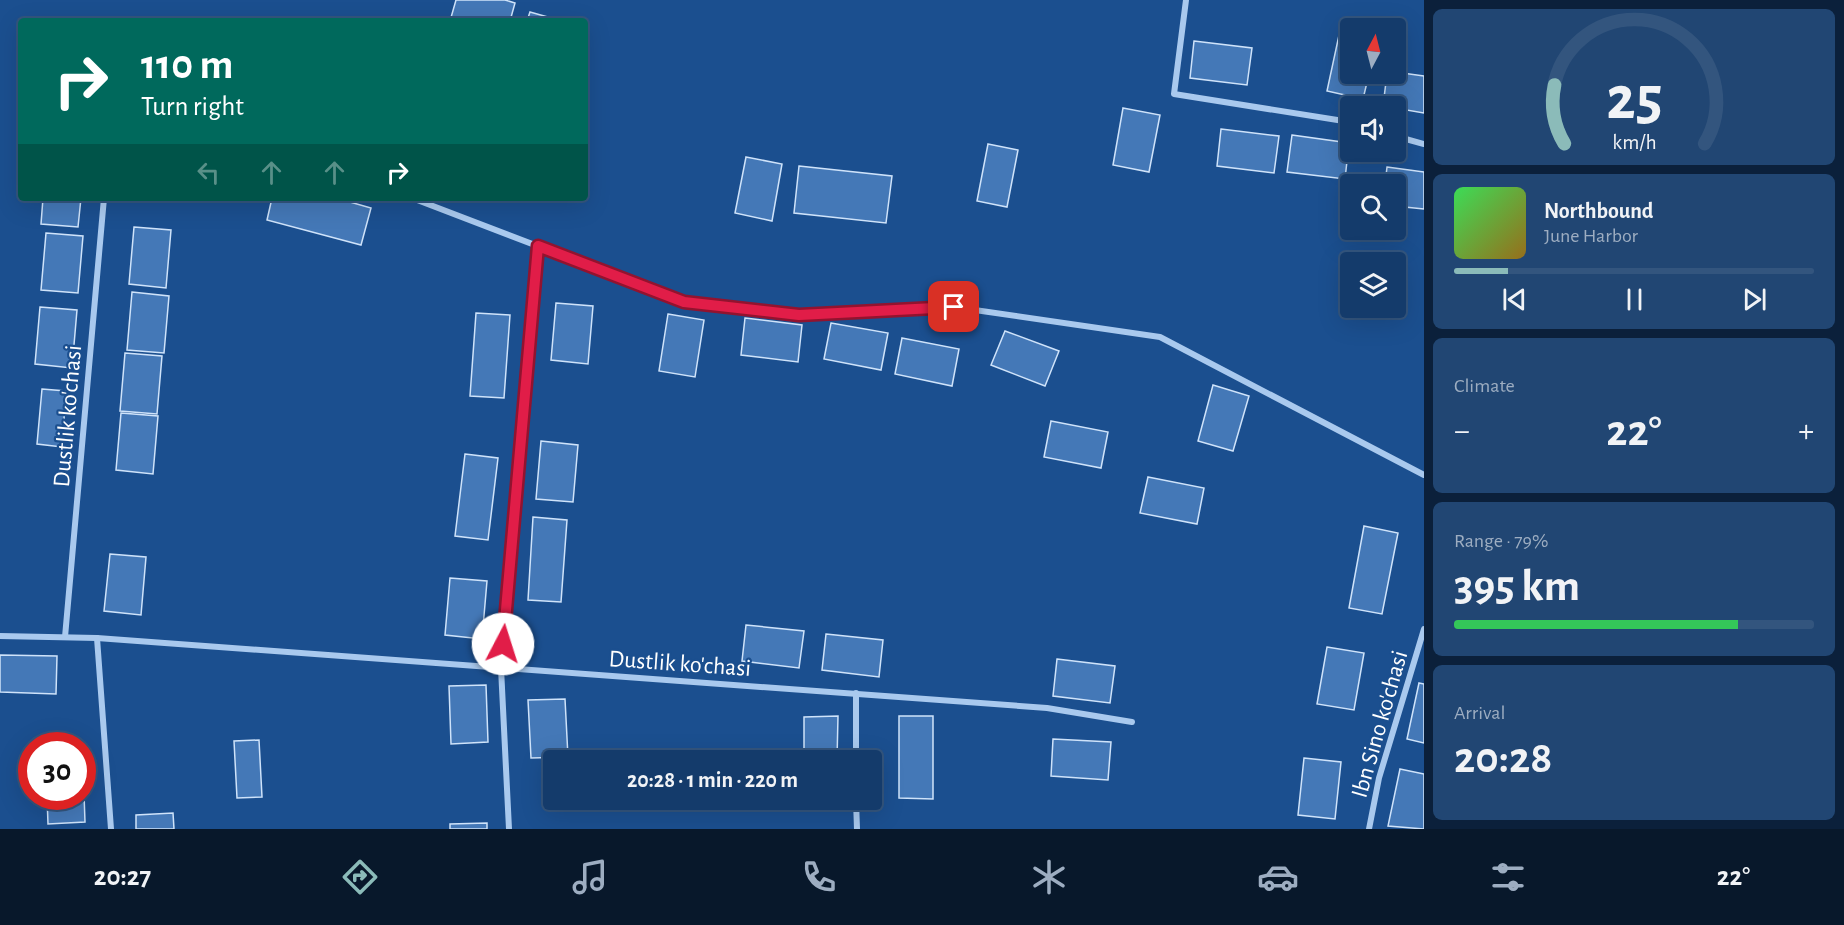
<!DOCTYPE html>
<html lang="en">
<head>
<meta charset="utf-8">
<style>
  :root { --surface:#143b6b; --page:#214673; --text:#f1f3f6; --muted:#9dadc1; --line:#33557e; --accent:#8bbbb9 }
  body { margin:0; font-family:"Alegreya Sans",sans-serif; background:var(--page); color:var(--text); height:100vh; display:flex; flex-direction:column; font-size:22px; white-space:nowrap }
  * { box-sizing:border-box; margin:0 }
  p { font-size:20px; color:var(--muted) }
  .icon { flex:none; width:33px; height:33px; fill:none; stroke:currentColor; stroke-width:2; stroke-linecap:round; stroke-linejoin:round }
  .map { position:relative; flex:1; overflow:hidden }
  .panel { display:flex; flex-direction:column; gap:9px; padding:9px; background:#0b203b; width:420px }
  .panel>* { flex:none }
  .hud { position:absolute; left:18px; top:18px; width:570px; height:183px; border-radius:6px; box-shadow:0 6px 24px #0002,0 0 0 2px var(--line); background:#00695c; color:#fff; overflow:hidden }
  .needle { width:39px; rotate:7deg }
  .buttons { position:absolute; left:1340px; top:18px; display:grid; gap:12px }
  .buttons a { display:grid; place-items:center; width:66px; height:66px; border-radius:6px; background:var(--surface); box-shadow:0 6px 24px #0002,0 0 0 2px var(--line); font-size:30px }
  .speed { position:absolute; left:18px; top:732px; display:flex; gap:12px; font-size:30px; font-weight:700; text-align:center }
  .speed>* { display:grid; place-content:center; width:78px; height:78px; border-radius:50%; background:var(--surface); box-shadow:0 6px 24px #0002,0 0 0 2px var(--line); line-height:1 }
  .speed .limit { border:9px solid #d22; background:#fff; color:#111 }
  .pin { position:absolute; display:grid; place-items:center; width:51px; height:51px; color:#fff; margin:-26px; border-radius:12px; box-shadow:0 3px 9px #0006 }
  .me { position:absolute; width:66px; margin:-33px; rotate:5deg; stroke-linejoin:round; filter:drop-shadow(0 0 4px #0008) }
  .turn { display:flex; align-items:center; gap:21px; height:126px; padding:0 24px; font-size:27px }
  .turn .icon { width:78px; height:78px; stroke-width:2.5 }
  .turn b { display:block; font-size:42px; line-height:51px }
  .lanes { display:flex; align-items:center; height:57px; padding:0 24px; background:#0003; justify-content:center; gap:30px; direction:ltr }
  .lanes .off { opacity:.35 }
  .big { font-size:45px; font-weight:600; line-height:1.1 }
  .panel .card { flex:1; display:flex; flex-direction:column; justify-content:center; gap:9px; min-width:0; padding:0 21px; border-radius:9px; background:var(--page) }
  .panel .dial { align-items:center; gap:0 }
  .dial svg { height:156px; overflow:visible; fill:none; stroke:var(--line); stroke-width:7; stroke-linecap:round; text-anchor:middle }
  .dial text { fill:var(--text); stroke:none }
  .song { display:flex; align-items:center; gap:18px }
  .cover { width:72px; height:72px; border-radius:9px; background:linear-gradient(135deg,hsl(130 70% 55%),hsl(40 70% 35%)) }
  .played { height:6px; border-radius:3px; background:linear-gradient(90deg,var(--accent) 15%,var(--line) 15%) }
  .keys { display:flex; justify-content:space-around; direction:ltr }
  .heat { display:flex; justify-content:space-between; align-items:center; font-size:33px; direction:ltr }
  .charge { height:9px; border-radius:4px; background:linear-gradient(90deg,#34c759 79%,var(--line) 0) }
  .trip { position:absolute; left:543px; top:750px; width:339px; height:60px; border-radius:6px; background:var(--surface); box-shadow:0 6px 24px #0002,0 0 0 2px var(--line); font-weight:600; line-height:60px; text-align:center }
  .menu { display:flex; height:96px; justify-content:space-around; align-items:center; background:#08182b; color:var(--muted) }
  .menu .icon { width:42px; height:42px }
  .menu .on { color:var(--accent) }
  .menu b { font-size:27px; color:var(--text) }
  main { display:flex; flex:1; min-height:0 }
  .map>svg:first-child { display:block }
  .building { fill:#4478b7; stroke:#cfe3fa; stroke-width:1.5 }
  .lines { fill:none; stroke-linecap:round; stroke-linejoin:round }
  .minor { stroke:#a9c9ee; stroke-width:6 }
  .route-casing { stroke:#92132f; stroke-width:15 }
  .route { stroke:#e11d48; stroke-width:10 }
  .labels { text-anchor:middle; stroke-width:4.5; stroke-linejoin:round; paint-order:stroke }
  .street-label { font-size:24px; fill:#fff; stroke:#1b4f8f }
</style>
</head>
<body>
<main>
<div class="map">
<svg width="1424" height="829" viewBox="0 0 1424 829">
  <rect width="100%" height="100%" fill="#1b4f8f"/>
  <g class="building">
    <path d="M 456,0 L 505,0 L 515,3 L 510,21 L 450,21 Z"/>
    <path d="M 530,12 L 562,21 L 527,21 Z"/>
    <path d="M 297,17 L 334,20 L 334,21 L 297,21 Z"/>
    <path d="M 1339,35 L 1350,37 L 1350,74 L 1369,74 L 1363,99 L 1327,91 Z"/>
    <path d="M 1194,41 L 1252,48 L 1247,85 L 1190,78 Z"/>
    <path d="M 1395,72 L 1424,76 L 1424,113 L 1383,106 L 1387,74 Z"/>
    <path d="M 1123,108 L 1160,115 L 1149,172 L 1113,165 Z"/>
    <path d="M 1221,129 L 1279,136 L 1274,173 L 1217,166 Z"/>
    <path d="M 1292,135 L 1349,143 L 1345,179 L 1287,172 Z"/>
    <path d="M 988,144 L 1018,150 L 1007,207 L 977,201 Z"/>
    <path d="M 746,157 L 782,164 L 772,221 L 735,213 Z"/>
    <path d="M 799,166 L 892,176 L 886,223 L 794,213 Z"/>
    <path d="M 1387,167 L 1424,172 L 1424,209 L 1395,206 L 1395,184 L 1385,184 Z"/>
    <path d="M 43,198 L 81,198 L 78,227 L 41,224 Z"/>
    <path d="M 272,198 L 336,198 L 371,208 L 361,245 L 267,220 Z"/>
    <path d="M 134,227 L 171,230 L 166,288 L 129,284 Z"/>
    <path d="M 46,233 L 83,236 L 78,293 L 41,290 Z"/>
    <path d="M 132,292 L 169,296 L 164,353 L 127,350 Z"/>
    <path d="M 556,303 L 593,306 L 588,364 L 551,360 Z"/>
    <path d="M 40,307 L 77,310 L 72,368 L 35,364 Z"/>
    <path d="M 476,313 L 510,315 L 504,398 L 470,396 Z"/>
    <path d="M 668,314 L 704,320 L 695,377 L 659,371 Z"/>
    <path d="M 745,318 L 802,325 L 798,362 L 741,355 Z"/>
    <path d="M 831,323 L 888,333 L 881,370 L 824,359 Z"/>
    <path d="M 1005,331 L 1059,351 L 1045,386 L 991,365 Z"/>
    <path d="M 902,338 L 959,349 L 952,386 L 895,374 Z"/>
    <path d="M 125,353 L 162,356 L 157,414 L 120,411 Z"/>
    <path d="M 1213,385 L 1249,396 L 1233,451 L 1198,441 Z"/>
    <path d="M 42,389 L 66,391 L 62,447 L 37,444 Z"/>
    <path d="M 121,413 L 158,416 L 153,474 L 116,470 Z"/>
    <path d="M 1051,421 L 1108,432 L 1101,468 L 1044,457 Z"/>
    <path d="M 541,441 L 578,445 L 573,502 L 536,499 Z"/>
    <path d="M 465,454 L 498,458 L 488,540 L 455,536 Z"/>
    <path d="M 1148,477 L 1204,488 L 1197,524 L 1140,513 Z"/>
    <path d="M 533,517 L 567,520 L 561,602 L 528,600 Z"/>
    <path d="M 1364,526 L 1398,533 L 1382,614 L 1349,608 Z"/>
    <path d="M 110,554 L 146,557 L 141,615 L 104,611 Z"/>
    <path d="M 450,578 L 487,581 L 482,639 L 445,635 Z"/>
    <path d="M 746,625 L 804,631 L 799,668 L 742,661 Z"/>
    <path d="M 826,634 L 883,640 L 879,677 L 822,670 Z"/>
    <path d="M 1327,647 L 1364,653 L 1354,710 L 1317,704 Z"/>
    <path d="M 0,655 L 57,656 L 56,694 L 0,692 Z"/>
    <path d="M 1057,659 L 1115,666 L 1110,703 L 1053,696 Z"/>
    <path d="M 1419,683 L 1424,684 L 1424,743 L 1407,739 Z"/>
    <path d="M 486,685 L 488,742 L 451,744 L 449,686 Z"/>
    <path d="M 565,699 L 568,757 L 531,758 L 528,700 Z"/>
    <path d="M 838,716 L 837,760 L 804,760 L 804,717 Z"/>
    <path d="M 899,716 L 933,716 L 933,799 L 899,798 Z"/>
    <path d="M 1053,739 L 1111,742 L 1108,780 L 1051,776 Z"/>
    <path d="M 259,740 L 262,797 L 237,798 L 234,741 Z"/>
    <path d="M 1304,758 L 1341,762 L 1335,819 L 1298,815 Z"/>
    <path d="M 83,765 L 85,822 L 48,824 L 47,796 L 82,796 Z"/>
    <path d="M 1400,769 L 1424,774 L 1424,829 L 1388,826 Z"/>
    <path d="M 173,813 L 174,829 L 136,829 L 136,815 Z"/>
    <path d="M 487,823 L 487,829 L 450,829 L 450,824 Z"/>
  </g>
  <g class="lines">
    <g class="minor">
      <path d="M 1186,0 L 1174,94 L 1350,122"/>
      <path d="M 1395,136 L 1424,144"/>
      <path d="M 412,198 L 684,302 L 799,315 L 954,307 L 1160,337 L 1424,475"/>
      <path d="M 0,636 L 97,638 L 1047,708 L 1132,722"/>
      <path d="M 65,637 L 104,198"/>
      <path d="M 97,638 L 111,829"/>
      <path d="M 856,693 L 856,760"/>
      <path d="M 856,800 L 857,829"/>
      <path d="M 509,829 L 501,668 L 538,246"/>
      <path d="M 1369,829 L 1379,778 L 1424,629"/>
    </g>
  </g>
  <g class="lines">
    <defs>
      <path id="route" d="M 503,644 L 538,246 L 684,302 L 799,315 L 954,307"/>
    </defs>
    <use href="#route" class="route-casing"/>
    <use href="#route" class="route"/>
  </g>
  <g class="labels">
    <g class="street-label">
      <text transform="translate(67 416) rotate(-85)" y="8">Dustlik ko'chasi</text>
      <text transform="translate(680 663) rotate(4)" y="8">Dustlik ko'chasi</text>
      <text transform="translate(1379 724) rotate(-74)" y="8">Ibn Sino ko'chasi</text>
    </g>
  </g>
</svg>
<div class="buttons">
<a><svg class="needle" viewBox="-14 -14 28 28"><path d="M0-13l5 13h-10z" fill="#e53935"/><path d="M0 13l5-13h-10z" fill="#9dadc1"/></svg></a>
<a><svg class="icon" aria-label="sound" viewBox="0 0 24 24"><path d="M4 9h4l5-4v14l-5-4H4zM17 9q2 3 0 6"/></svg></a>
<a><svg class="icon" aria-label="search" viewBox="0 0 24 24"><circle cx="10" cy="10" r="6"/><path d="M15 15l6 6"/></svg></a>
<a><svg class="icon" aria-label="layers" viewBox="0 0 24 24"><path d="M12 4l9 5-9 5-9-5zM3 14l9 5 9-5"/></svg></a>
</div>
<div class="speed"><div class="limit">30</div></div>
<div class="pin" style="left:954px;top:307px;background:#d93025"><svg class="icon" aria-label="arrive" viewBox="0 0 24 24"><path d="M6 21V4h12l-3 4 3 4H6"/></svg></div>
<svg class="me" style="left:503px;top:644px" viewBox="-20 -20 40 40"><circle r="19" fill="#fff"/><path d="M0-13L10 11 0 6-10 11z" fill="#e11d48"/></svg>
<div class="trip">20:28 · 1 min · 220 m</div>
<div class="hud">
<div class="turn"><svg class="icon" aria-label="right" viewBox="0 0 24 24"><path d="M7 20v-9h11M14 6l5 5-5 5"/></svg><div><b>110 m</b>Turn right</div></div>
<div class="lanes"><svg class="icon off" aria-label="left" viewBox="0 0 24 24"><path d="M17 20v-9H6M10 6l-5 5 5 5"/></svg><svg class="icon off" aria-label="ahead" viewBox="0 0 24 24"><path d="M12 20V5M6 11l6-6 6 6"/></svg><svg class="icon off" aria-label="ahead" viewBox="0 0 24 24"><path d="M12 20V5M6 11l6-6 6 6"/></svg><svg class="icon" aria-label="right" viewBox="0 0 24 24"><path d="M7 20v-9h11M14 6l5 5-5 5"/></svg></div>
</div>
</div>
<section class="panel">
<div class="card dial"><svg viewBox="0 0 100 80">
<path d="M14 69A42 42 0 1 1 86 69"/>
<path d="M14 69A42 42 0 0 1 9 39" stroke="#8bbbb9"/>
<text x="50" y="56" font-size="32" font-weight="700">25</text>
<text x="50" y="72" font-size="11">km/h</text>
</svg></div>
<div class="card">
<div class="song"><i class="cover"></i><div><b>Northbound</b><p>June Harbor</p></div></div>
<div class="played"></div>
<div class="keys"><svg class="icon" aria-label="previous" viewBox="0 0 24 24"><path d="M18 5L8 12l10 7zM5 5v14"/></svg><svg class="icon" aria-label="pause" viewBox="0 0 24 24"><path d="M8 5v14M16 5v14"/></svg><svg class="icon" aria-label="next" viewBox="0 0 24 24"><path d="M6 5l10 7-10 7zM19 5v14"/></svg></div>
</div>
<div class="card"><p>Climate</p>
<div class="heat"><a>−</a><b class="big">22°</b><a>+</a></div>
</div>
<div class="card"><p>Range · 79%</p><b class="big">395 km</b><div class="charge"></div></div>
<div class="card"><p>Arrival</p><b class="big">20:28</b></div>
</section>
</main>
<nav class="menu">
<b>20:27</b>
<svg class="icon on" aria-label="directions" viewBox="0 0 24 24"><path d="M12 3l9 9-9 9-9-9zM9 14v-3h6M13 9l2 2-2 2"/></svg>
<svg class="icon" aria-label="music" viewBox="0 0 24 24"><path d="M9 18V5l10-2v13"/><circle cx="6" cy="18" r="3"/><circle cx="16" cy="16" r="3"/></svg>
<svg class="icon" aria-label="phone" viewBox="0 0 24 24"><path d="M5 4h4l2 5-3 2q2 4 5 5l2-3 5 2v4C11 20 4 13 5 4z"/></svg>
<svg class="icon" aria-label="climate" viewBox="0 0 24 24"><path d="M12 3v18M4 7l16 10M4 17L20 7"/></svg>
<svg class="icon" aria-label="car" viewBox="0 0 24 24"><path d="M5 17H2v-5l4-1 3-4h7l3 4 3 1v5h-3M9 17h6M6 11h13"/><circle cx="7" cy="17" r="2"/><circle cx="17" cy="17" r="2"/></svg>
<svg class="icon" aria-label="filters" viewBox="0 0 24 24"><path d="M4 7h16M4 17h16"/><circle cx="9" cy="7" r="2"/><circle cx="15" cy="17" r="2"/></svg>
<b>22°</b>
</nav>
</body>
</html>
